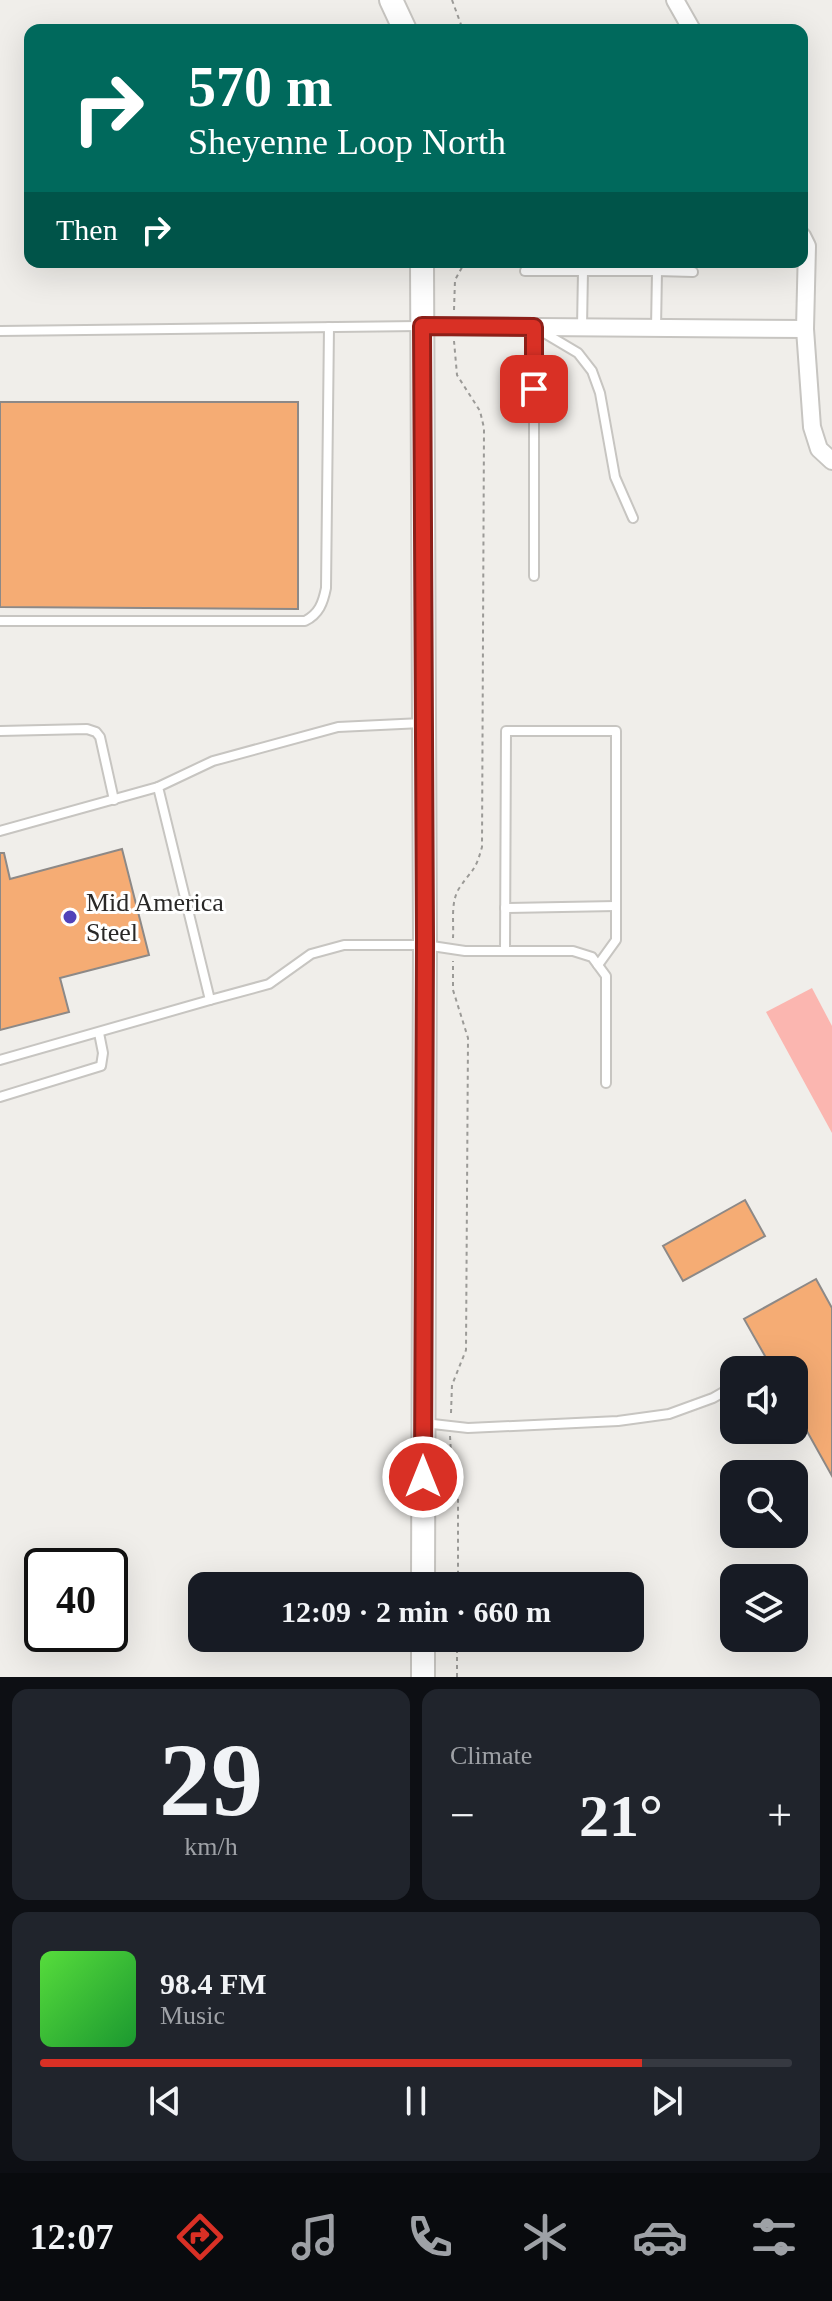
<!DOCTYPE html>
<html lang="en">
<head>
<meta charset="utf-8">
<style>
  :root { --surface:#171b24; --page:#20242c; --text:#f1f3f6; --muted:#9ea1a6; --line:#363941; --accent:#d93025 }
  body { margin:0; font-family:"Times New Roman",serif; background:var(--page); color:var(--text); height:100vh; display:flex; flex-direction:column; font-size:30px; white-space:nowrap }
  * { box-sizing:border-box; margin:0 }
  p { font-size:26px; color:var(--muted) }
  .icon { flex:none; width:44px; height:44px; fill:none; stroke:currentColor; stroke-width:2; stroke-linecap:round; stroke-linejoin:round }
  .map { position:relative; height:1677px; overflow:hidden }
  .side { display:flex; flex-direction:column; gap:12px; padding:12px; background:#0d0f14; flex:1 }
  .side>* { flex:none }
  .top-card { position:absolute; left:24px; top:24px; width:784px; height:244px; border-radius:16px; box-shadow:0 8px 32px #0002; background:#00695c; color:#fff; overflow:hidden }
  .buttons { position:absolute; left:720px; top:1356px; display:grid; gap:16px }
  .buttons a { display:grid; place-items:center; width:88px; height:88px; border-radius:16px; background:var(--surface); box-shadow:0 8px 32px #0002; font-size:40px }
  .speed { position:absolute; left:24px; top:1548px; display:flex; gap:16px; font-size:40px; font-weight:700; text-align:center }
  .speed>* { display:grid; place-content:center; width:104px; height:104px; border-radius:50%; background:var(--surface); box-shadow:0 8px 32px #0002; line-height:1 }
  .speed .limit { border:4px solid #111; border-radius:12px; background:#fff; color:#111 }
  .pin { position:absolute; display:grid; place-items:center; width:68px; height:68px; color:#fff; margin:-34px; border-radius:16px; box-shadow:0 4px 12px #0006 }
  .me { position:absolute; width:88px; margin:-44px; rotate:0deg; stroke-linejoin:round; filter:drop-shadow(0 0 6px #0008) }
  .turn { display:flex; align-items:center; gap:28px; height:168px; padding:0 32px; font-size:36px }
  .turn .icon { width:104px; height:104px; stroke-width:2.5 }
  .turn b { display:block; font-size:56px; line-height:68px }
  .then { display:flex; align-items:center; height:76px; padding:0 32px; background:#0003; gap:16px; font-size:30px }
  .big { font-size:60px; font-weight:800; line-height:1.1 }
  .side .tile { flex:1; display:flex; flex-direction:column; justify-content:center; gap:12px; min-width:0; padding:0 28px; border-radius:16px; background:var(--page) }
  .side .dial { align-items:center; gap:0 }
  .dial b { font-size:104px; line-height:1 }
  .song { display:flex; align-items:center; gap:24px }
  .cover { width:96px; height:96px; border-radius:12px; background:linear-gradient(135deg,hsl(110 70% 55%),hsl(130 70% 35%)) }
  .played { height:8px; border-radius:4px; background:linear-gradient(90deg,var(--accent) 80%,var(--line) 80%) }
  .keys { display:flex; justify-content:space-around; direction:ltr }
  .heat { display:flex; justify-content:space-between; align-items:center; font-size:44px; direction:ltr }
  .side .tiles { flex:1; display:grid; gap:12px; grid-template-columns:1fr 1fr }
  .tile:last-child { grid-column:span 2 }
  .trip { position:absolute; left:188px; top:1572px; width:456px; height:80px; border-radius:16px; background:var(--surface); box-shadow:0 8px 32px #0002; font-weight:800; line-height:80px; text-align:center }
  .tabs { display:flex; height:128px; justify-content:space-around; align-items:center; background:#090b0e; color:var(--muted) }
  .tabs .icon { width:56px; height:56px }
  .tabs .on { color:var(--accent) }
  .tabs b { font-size:36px; color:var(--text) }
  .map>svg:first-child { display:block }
  .green { fill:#fbb6b0 }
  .building { fill:#f5ac74; stroke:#8d8987; stroke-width:2 }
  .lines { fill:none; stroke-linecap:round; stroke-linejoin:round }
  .lane-casing { stroke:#c7c5c1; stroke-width:12 }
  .street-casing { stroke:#c7c5c1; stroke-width:20 }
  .secondary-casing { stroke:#c7c5c1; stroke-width:26 }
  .path { stroke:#9b9a97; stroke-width:2; stroke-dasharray:4 4; stroke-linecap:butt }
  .lane { stroke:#fff; stroke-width:8 }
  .street { stroke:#fff; stroke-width:16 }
  .secondary { stroke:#fff; stroke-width:22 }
  .route-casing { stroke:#8d1f18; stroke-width:20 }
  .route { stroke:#d93025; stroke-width:14 }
  .poi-dot { fill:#5242b9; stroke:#fff; stroke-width:3 }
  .labels { text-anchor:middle; stroke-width:6; stroke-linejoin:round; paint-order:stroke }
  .poi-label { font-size:26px; fill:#292827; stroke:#fff; text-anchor:start }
</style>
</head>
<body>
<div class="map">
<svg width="832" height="1677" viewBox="0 0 832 1677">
  <rect width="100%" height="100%" fill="#f0eeea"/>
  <path class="green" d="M 812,988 L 832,1026 L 832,1133 L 766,1012 Z"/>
  <g class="building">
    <path d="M 0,402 L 298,402 L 298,609 L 0,607 Z"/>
    <path d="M 122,849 L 149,955 L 60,978 L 69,1012 L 0,1030 L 0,853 L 4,853 L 10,879 Z"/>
    <path d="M 745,1200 L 765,1236 L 683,1281 L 663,1246 Z"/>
    <path d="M 816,1279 L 832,1308 L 832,1476 L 794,1408 L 794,1370 L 773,1370 L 744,1319 Z"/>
  </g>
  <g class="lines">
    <defs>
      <g id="lane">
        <path d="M 525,271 L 583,271"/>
        <path d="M 657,271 L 693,272"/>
        <path d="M 534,327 L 534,576"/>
        <path d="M 582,327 L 583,271 L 657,271 L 656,328"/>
        <path d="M 0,331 L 419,326"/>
        <path d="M 541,331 L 578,353 L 592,371 L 600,393 L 615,477 L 633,518"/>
        <path d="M 0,621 L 305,621 C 319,614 323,603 326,588 L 329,327"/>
        <path d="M 422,723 L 338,727 L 213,761 L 158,787 L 210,1000 L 269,984 L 311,954 L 344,945 L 425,945 L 465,951 L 573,951 L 592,957 L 606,976 L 606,1083"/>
        <path d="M 0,731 L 87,729 L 96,732 L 100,737 L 114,800"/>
        <path d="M 0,831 L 158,787"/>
        <path d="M 505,908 L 616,906"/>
        <path d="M 505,951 L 506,731 L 616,731 L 616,940 L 598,965"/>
        <path d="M 0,1060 L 210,1000"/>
        <path d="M 0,1097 L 101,1066 L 103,1053 L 99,1033"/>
        <path d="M 424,1423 L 468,1428 L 618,1421 L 669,1414 L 713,1398 L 734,1386"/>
      </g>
      <g id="street">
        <path d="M 675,0 L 692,30"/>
        <path d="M 802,236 L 807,246 L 805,329 L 812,427 L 819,449 L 832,461"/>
        <path d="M 422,326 L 805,329"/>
      </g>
      <g id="secondary">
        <path d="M 391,0 L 405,30"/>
        <path d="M 422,262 L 425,940 L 423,1586"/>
        <path d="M 423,1677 L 423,1638"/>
      </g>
    </defs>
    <use href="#lane" class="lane-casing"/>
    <use href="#street" class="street-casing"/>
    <use href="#secondary" class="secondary-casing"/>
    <g class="path">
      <path d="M 452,0 L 463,30"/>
      <path d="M 454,310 L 455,280 L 465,262"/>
      <path d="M 453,938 C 454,922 450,901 460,887 C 473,868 475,872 482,847 L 484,428 L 480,411 L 457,375 L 454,341"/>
      <path d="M 451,1413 L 452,1385 L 466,1350 L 468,1038 L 453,990 L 453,961"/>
      <path d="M 450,1436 L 452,1471 L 458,1486 L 458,1586"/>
      <path d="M 457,1677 L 457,1638"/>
    </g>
    <use href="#lane" class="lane"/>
    <use href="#street" class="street"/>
    <use href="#secondary" class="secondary"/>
  </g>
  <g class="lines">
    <defs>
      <path id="route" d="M 423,1477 L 425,940 L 422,326 L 534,327 L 534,389"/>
    </defs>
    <use href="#route" class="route-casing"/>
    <use href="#route" class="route"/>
  </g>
  <circle class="poi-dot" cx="70" cy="917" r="8"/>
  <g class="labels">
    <g class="poi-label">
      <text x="86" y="911">Mid America<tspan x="86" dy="30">Steel</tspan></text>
    </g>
  </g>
</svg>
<div class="buttons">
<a><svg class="icon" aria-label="sound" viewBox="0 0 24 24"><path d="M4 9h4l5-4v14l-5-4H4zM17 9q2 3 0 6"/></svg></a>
<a><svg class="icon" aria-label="search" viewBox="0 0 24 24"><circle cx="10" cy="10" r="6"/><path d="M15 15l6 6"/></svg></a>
<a><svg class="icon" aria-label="layers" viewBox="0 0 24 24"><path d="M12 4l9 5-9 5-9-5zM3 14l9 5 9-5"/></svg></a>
</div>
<div class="speed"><div class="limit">40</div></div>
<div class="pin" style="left:534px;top:389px;background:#d93025"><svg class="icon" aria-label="arrive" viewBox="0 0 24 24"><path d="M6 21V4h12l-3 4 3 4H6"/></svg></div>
<svg class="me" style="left:423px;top:1477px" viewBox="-20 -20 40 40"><circle r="17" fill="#d93025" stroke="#fff" stroke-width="3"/><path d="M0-11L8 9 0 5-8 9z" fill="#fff"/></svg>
<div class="trip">12:09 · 2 min · 660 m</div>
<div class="top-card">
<div class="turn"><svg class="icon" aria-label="right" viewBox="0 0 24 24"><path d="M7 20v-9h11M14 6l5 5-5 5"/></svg><div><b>570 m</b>Sheyenne Loop North</div></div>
<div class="then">Then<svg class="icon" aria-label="right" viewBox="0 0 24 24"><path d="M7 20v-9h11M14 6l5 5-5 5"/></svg></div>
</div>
</div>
<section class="side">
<div class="tiles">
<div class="tile dial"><b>29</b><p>km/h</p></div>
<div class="tile"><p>Climate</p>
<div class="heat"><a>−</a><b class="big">21°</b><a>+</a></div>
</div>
<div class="tile">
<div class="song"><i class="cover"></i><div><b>98.4 FM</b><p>Music</p></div></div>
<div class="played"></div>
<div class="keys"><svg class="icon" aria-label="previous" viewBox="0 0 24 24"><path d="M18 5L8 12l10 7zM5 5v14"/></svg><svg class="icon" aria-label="pause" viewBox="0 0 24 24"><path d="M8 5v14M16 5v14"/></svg><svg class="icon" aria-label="next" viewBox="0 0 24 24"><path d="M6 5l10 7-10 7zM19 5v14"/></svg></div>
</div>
</div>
</section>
<nav class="tabs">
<b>12:07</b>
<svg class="icon on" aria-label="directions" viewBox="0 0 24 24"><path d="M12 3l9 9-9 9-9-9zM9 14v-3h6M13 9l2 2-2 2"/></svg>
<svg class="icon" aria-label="music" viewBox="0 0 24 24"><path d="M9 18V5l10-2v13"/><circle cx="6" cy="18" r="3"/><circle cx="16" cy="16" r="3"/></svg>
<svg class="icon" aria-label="phone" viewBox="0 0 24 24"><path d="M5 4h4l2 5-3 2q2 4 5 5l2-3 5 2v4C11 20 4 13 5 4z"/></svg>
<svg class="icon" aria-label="climate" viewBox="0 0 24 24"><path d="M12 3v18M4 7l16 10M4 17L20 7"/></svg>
<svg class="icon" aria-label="car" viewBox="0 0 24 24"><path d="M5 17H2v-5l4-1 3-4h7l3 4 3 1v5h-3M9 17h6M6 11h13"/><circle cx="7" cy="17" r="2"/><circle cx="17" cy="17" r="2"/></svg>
<svg class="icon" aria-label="filters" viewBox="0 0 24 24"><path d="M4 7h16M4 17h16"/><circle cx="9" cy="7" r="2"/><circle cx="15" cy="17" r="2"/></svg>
</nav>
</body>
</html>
